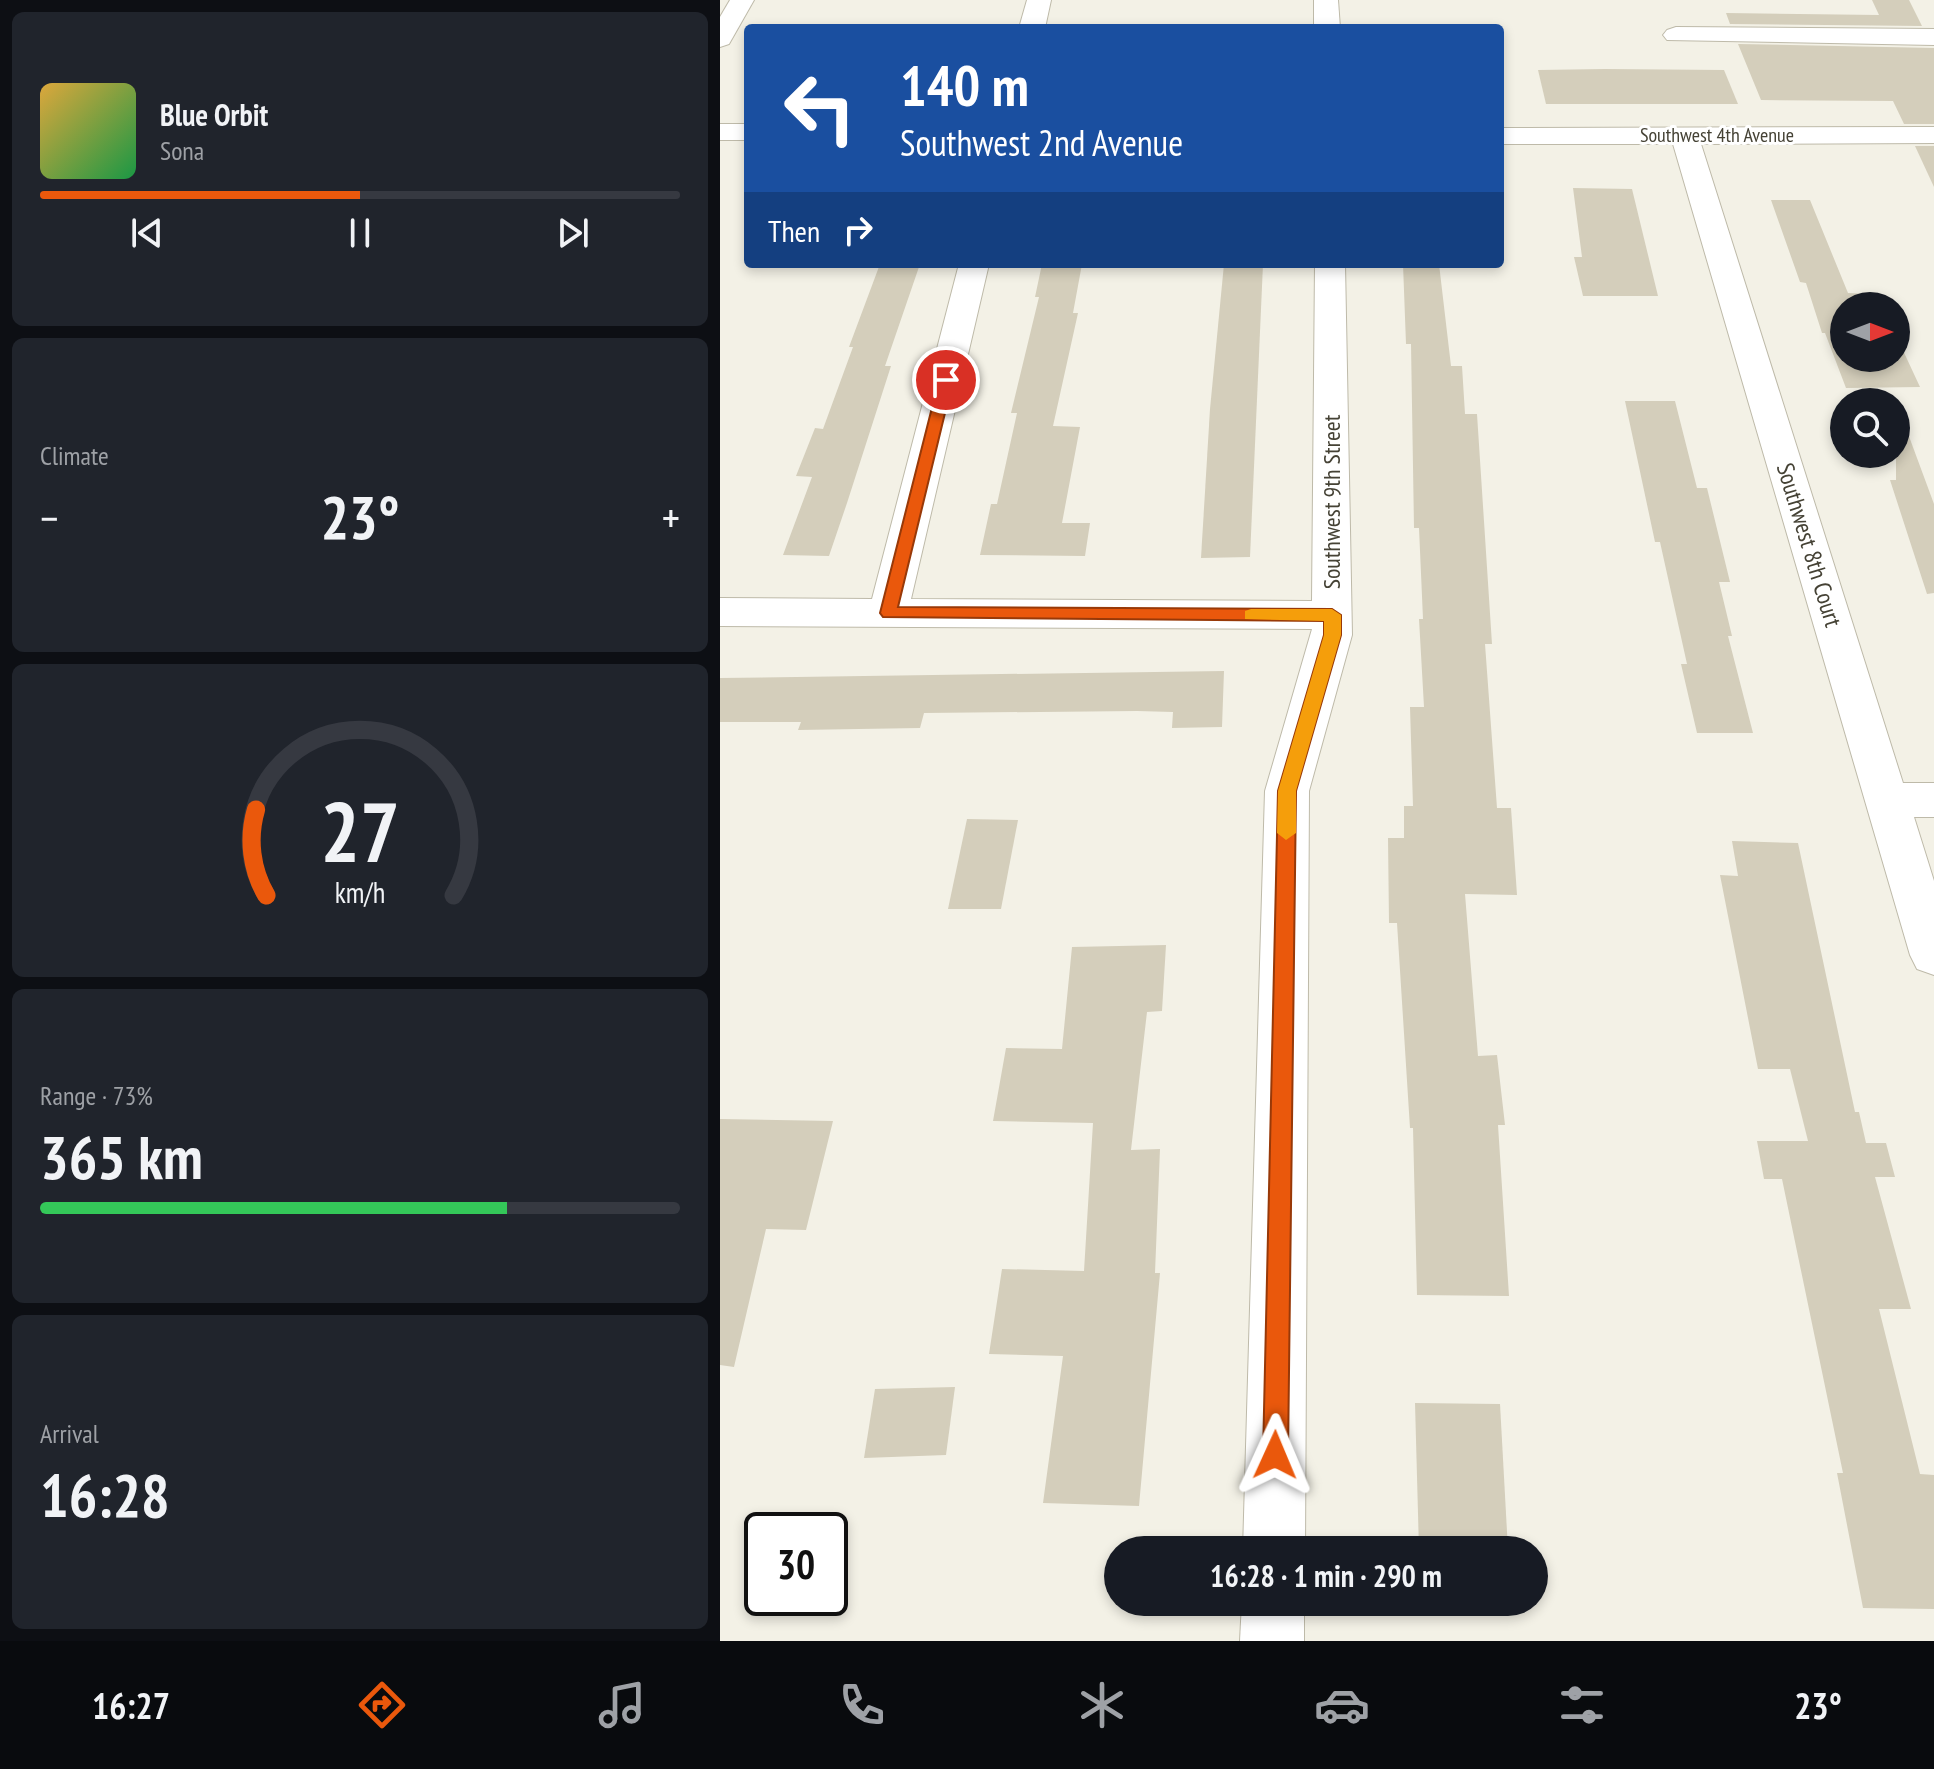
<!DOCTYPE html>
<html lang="en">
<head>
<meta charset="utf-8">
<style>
  :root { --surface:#171b24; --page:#20242c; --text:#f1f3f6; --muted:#9ea1a6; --line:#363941; --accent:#ea580c }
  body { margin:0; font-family:"PT Sans Narrow",sans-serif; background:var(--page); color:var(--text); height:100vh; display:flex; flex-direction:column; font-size:30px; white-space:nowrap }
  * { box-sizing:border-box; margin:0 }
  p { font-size:26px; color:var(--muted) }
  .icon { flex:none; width:44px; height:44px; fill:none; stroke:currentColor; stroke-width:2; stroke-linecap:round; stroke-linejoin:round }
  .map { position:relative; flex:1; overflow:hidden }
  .details { display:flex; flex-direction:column; gap:12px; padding:12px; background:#0d0f14; width:720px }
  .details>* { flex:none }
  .hud { position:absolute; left:24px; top:24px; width:760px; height:244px; border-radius:8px; box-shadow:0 4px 12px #0003; background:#1a4fa0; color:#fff; overflow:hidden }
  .needle { width:52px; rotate:90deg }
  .controls { position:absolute; left:1110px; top:292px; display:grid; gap:16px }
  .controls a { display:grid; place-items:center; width:80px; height:80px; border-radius:50%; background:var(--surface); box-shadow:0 4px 12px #0003; font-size:40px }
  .speed { position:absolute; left:24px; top:1512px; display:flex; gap:16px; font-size:40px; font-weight:700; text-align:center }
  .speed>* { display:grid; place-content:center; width:104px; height:104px; border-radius:50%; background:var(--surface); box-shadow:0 4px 12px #0003; line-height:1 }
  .speed .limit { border:4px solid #111; border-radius:12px; background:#fff; color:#111 }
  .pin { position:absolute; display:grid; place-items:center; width:68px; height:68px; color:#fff; margin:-34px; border:4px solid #fff; border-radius:50%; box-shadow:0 2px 8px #0007 }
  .me { position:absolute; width:88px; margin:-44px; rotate:1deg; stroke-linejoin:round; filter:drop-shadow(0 0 6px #0008) }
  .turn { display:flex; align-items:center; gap:28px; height:168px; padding:0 24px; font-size:36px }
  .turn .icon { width:104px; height:104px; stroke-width:2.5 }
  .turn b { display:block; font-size:56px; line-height:68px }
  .then { display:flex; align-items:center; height:76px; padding:0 24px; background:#0003; gap:16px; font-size:30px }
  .big { font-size:60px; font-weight:700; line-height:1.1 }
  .details .tile { flex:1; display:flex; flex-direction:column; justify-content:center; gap:12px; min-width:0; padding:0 28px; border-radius:12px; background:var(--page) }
  .details .dial { align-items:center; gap:0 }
  .dial svg { height:208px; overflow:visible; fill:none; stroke:var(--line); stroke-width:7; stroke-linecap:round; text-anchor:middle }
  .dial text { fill:var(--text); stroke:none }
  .song { display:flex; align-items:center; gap:24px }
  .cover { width:96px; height:96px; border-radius:12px; background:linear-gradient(135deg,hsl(40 70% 55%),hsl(140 70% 35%)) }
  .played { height:8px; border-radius:4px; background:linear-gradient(90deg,var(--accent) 50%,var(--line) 50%) }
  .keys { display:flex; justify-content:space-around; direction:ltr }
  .heat { display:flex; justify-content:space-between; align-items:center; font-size:44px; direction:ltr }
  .charge { height:12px; border-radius:6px; background:linear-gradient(90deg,#34c759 73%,var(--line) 0) }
  .trip { position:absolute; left:384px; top:1536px; width:444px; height:80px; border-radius:40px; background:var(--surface); box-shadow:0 4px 12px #0003; font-weight:700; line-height:80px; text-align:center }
  .dock { display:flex; height:128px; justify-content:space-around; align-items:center; background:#090b0e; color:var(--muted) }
  .dock .icon { width:56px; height:56px }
  .dock .active { color:var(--accent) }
  .dock b { font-size:36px; color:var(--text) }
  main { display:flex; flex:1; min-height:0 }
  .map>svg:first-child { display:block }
  .building { fill:#d4cebb }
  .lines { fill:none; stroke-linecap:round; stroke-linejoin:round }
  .minor-casing { stroke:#bebaa9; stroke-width:2 }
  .minor { fill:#fff; fill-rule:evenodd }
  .route { fill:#ea580c; stroke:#983908; stroke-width:2 }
  .slow { fill:#f59e0b }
  .labels { text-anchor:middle; stroke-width:6; stroke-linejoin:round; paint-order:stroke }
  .far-street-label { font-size:20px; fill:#454235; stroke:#fff }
  .street-label { font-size:24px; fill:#454235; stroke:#fff }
</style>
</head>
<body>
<main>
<section class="details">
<div class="tile">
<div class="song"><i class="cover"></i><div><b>Blue Orbit</b><p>Sona</p></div></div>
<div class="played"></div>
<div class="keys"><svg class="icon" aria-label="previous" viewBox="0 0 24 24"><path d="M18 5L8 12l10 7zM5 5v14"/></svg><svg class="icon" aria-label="pause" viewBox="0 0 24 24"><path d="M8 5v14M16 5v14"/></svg><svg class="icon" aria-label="next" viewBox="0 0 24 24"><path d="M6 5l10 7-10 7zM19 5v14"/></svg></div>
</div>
<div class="tile"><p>Climate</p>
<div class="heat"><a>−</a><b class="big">23°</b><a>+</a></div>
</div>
<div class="tile dial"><svg viewBox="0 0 100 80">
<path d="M14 69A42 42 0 1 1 86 69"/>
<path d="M14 69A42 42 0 0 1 10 36" stroke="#ea580c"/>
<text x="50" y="56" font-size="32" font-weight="700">27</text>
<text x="50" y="72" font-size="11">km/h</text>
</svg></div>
<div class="tile"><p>Range · 73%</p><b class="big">365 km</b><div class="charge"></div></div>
<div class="tile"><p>Arrival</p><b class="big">16:28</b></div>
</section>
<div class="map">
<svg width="1214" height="1641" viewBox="0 0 1214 1641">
  <rect width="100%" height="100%" fill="#f3f1e6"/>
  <g class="building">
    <path d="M 1152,0 L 1189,0 L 1202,26 L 1010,24 L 1006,13 L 1159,15 Z"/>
    <path d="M 1018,44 L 1214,48 L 1214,124 L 1184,124 L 1173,101 L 1041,100 Z"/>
    <path d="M 885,69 L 1004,70 L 1018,104 L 826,104 L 818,70 Z"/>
    <path d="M 1195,146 L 1214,146 L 1214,187 Z"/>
    <path d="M 853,188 L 912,189 L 938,296 L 863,296 L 854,257 L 862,257 Z"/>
    <path d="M 1051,200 L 1090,200 L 1128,293 L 1148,294 L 1153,306 L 1124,306 L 1124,358 L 1176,358 L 1176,345 L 1180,344 L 1200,387 L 1126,388 L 1105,333 L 1102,333 L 1086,283 L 1080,282 Z"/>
    <path d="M 160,264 L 200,264 L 165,366 L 171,366 L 127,503 L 109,556 L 63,555 L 92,477 L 76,476 L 95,428 L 103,429 L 133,347 L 129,347 Z"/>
    <path d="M 322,264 L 362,264 L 353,313 L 358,313 L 333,426 L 360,427 L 342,523 L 370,523 L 365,556 L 260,555 L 271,504 L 277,504 L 297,413 L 291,413 L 319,297 L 315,297 Z"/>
    <path d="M 504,264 L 543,264 L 530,557 L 481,558 L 490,409 Z"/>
    <path d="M 683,264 L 719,264 L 731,366 L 742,366 L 745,414 L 757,414 L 772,644 L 765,644 L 777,808 L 791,808 L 797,895 L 745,894 L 758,1056 L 777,1055 L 785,1125 L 778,1125 L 789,1296 L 697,1295 L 693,1128 L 690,1128 L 677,923 L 669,923 L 668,838 L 684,838 L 684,806 L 693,806 L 690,707 L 704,707 L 699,619 L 703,619 L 699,528 L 694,528 L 691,344 L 686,344 Z"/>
    <path d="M 905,401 L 955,401 L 977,488 L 987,488 L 1010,582 L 999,582 L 1012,636 L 1008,636 L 1033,733 L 977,733 L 961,664 L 967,664 L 940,542 L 935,542 Z"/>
    <path d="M 1176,412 L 1180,412 L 1214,504 L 1214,593 L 1207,594 L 1170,480 L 1176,480 Z"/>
    <path d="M 504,671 L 502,727 L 452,728 L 453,712 L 417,711 L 204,713 L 200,728 L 78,730 L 81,722 L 0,722 L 0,678 Z"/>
    <path d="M 247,819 L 298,820 L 281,909 L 228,909 Z"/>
    <path d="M 1012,841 L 1078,843 L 1135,1112 L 1139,1112 L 1146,1143 L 1166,1143 L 1175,1177 L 1155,1177 L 1191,1309 L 1159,1309 L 1200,1474 L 1214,1475 L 1214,1609 L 1143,1608 L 1117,1473 L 1123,1473 L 1062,1179 L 1044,1179 L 1037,1141 L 1088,1141 L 1070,1069 L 1038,1069 L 1000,875 L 1018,876 Z"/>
    <path d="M 446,945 L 442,1011 L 427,1012 L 411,1150 L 440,1149 L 435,1273 L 440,1273 L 419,1506 L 323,1503 L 343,1356 L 269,1354 L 282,1269 L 364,1271 L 373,1123 L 273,1121 L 286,1048 L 342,1049 L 352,947 Z"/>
    <path d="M 0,1119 L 113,1121 L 86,1230 L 46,1229 L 14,1367 L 0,1365 Z"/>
    <path d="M 235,1387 L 226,1455 L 144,1458 L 155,1389 Z"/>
    <path d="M 695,1403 L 780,1404 L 788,1550 L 699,1550 Z"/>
  </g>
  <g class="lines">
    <defs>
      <g id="minor">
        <path d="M 10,0 L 34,0 L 9,44 L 0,47 L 0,17 Z"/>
        <path d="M 307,0 L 331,0 L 325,28 L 299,28 Z"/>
        <path d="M 594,0 L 618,0 L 620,28 L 594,28 Z"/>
        <path d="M 956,27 L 1214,29 L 1214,45 L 947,40 L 943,35 L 947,30 Z"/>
        <rect x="0" y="124" width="28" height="16"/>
        <path d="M 1214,127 L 1214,143 L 981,144 L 1183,783 L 1214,783 L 1214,817 L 1194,817 L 1214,881 L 1214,975 L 1197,969 L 1190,955 L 953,144 L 780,144 L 780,128 Z"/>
        <path d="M 239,264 L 269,264 L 191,599 L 592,601 L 595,264 L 625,264 L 632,635 L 589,791 L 585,1550 L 523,1550 L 545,791 L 592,629 L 0,626 L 0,598 L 152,599 Z"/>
        <path d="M 522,1602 L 584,1602 L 584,1641 L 520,1641 Z"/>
      </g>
    </defs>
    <use href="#minor" class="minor-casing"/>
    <use href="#minor" class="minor"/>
  </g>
  <path class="route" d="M 226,376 L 233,380 L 178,607 L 612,609 L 621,615 L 621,635 L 576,791 L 568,1455 L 564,1464 L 555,1467 L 547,1464 L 543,1455 L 558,791 L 604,635 L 604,621 L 163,617 L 160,613 L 219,380 Z"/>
  <path class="slow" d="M 531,609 L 612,609 L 621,615 L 621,635 L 576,791 L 576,833 L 566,840 L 557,833 L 558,791 L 604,635 L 604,621 L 525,619 L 525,611 Z"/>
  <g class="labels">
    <g class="far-street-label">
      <text x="997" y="142">Southwest 4th Avenue</text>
    </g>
    <g class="street-label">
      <text transform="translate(612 502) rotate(-90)" y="8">Southwest 9th Street</text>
      <text transform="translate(1089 545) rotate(73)" y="8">Southwest 8th Court</text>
    </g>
  </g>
</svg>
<div class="controls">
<a><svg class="needle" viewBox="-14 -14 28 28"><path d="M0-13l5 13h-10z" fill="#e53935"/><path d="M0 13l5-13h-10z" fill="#9ea1a6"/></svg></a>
<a><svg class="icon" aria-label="search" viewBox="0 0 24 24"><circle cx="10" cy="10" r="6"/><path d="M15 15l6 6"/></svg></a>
</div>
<div class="speed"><div class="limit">30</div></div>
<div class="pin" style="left:226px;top:380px;background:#d93025"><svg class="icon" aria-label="arrive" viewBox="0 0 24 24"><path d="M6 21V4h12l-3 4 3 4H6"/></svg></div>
<svg class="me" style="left:555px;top:1455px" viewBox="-20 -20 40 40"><path d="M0-17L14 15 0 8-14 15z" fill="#ea580c" stroke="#fff" stroke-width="4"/></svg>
<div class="trip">16:28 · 1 min · 290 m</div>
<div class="hud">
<div class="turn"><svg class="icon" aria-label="left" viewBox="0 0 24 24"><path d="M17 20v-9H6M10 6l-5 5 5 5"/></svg><div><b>140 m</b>Southwest 2nd Avenue</div></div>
<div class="then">Then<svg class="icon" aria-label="right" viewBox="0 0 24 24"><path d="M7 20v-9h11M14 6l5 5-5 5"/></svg></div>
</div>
</div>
</main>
<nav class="dock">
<b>16:27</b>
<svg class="icon active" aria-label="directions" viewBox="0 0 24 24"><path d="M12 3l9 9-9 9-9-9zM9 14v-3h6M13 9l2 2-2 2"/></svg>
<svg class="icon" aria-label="music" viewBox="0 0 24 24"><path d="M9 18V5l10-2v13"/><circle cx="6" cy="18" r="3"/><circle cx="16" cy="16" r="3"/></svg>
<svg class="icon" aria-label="phone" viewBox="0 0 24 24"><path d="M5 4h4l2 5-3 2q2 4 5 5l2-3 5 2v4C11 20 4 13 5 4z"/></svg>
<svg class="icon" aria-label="climate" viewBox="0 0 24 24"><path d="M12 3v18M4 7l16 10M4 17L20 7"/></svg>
<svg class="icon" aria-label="car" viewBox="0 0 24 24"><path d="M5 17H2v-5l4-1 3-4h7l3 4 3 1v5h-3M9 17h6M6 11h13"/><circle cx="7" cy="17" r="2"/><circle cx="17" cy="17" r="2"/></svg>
<svg class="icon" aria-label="filters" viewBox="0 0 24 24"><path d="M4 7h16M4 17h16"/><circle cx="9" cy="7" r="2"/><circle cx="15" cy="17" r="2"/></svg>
<b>23°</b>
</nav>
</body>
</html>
